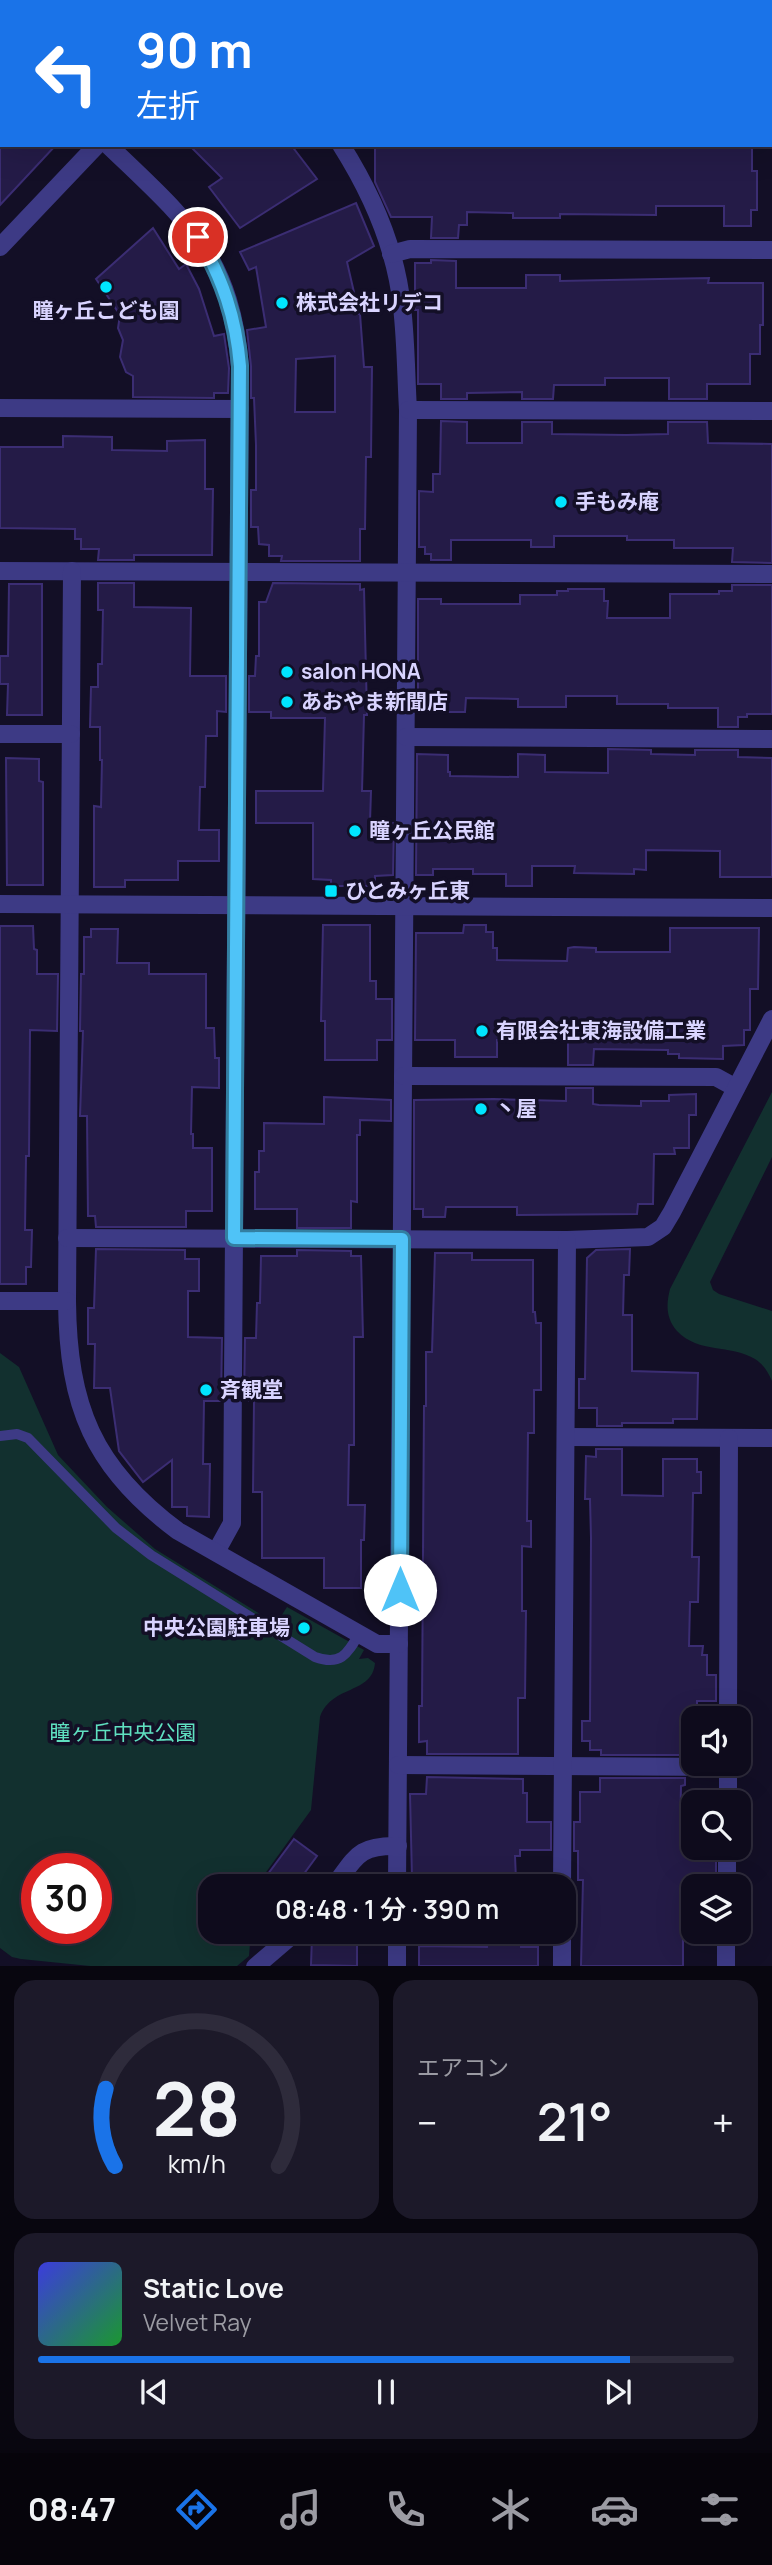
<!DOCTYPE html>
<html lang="ja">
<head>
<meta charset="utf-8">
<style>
  :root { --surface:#0e0b1c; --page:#1c1929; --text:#f1f3f6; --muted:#9b9ba3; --line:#2e2b3b; --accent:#1a73e8 }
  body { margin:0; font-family:Manrope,"Noto Sans JP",sans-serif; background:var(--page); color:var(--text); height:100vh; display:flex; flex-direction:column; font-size:26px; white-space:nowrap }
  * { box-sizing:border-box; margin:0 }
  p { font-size:23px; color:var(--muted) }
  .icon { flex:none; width:38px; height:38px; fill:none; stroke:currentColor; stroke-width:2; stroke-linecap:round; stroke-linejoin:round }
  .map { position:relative; height:1966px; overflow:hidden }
  .drawer { display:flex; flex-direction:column; gap:14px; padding:14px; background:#08060f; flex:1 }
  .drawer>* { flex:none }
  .hud { position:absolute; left:0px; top:0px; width:774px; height:147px; box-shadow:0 7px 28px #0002,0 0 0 2px var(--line); background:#1a73e8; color:#fff; overflow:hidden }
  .buttons { position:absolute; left:681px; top:1706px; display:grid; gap:14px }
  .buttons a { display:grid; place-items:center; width:70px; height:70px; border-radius:14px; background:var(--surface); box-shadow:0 7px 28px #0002,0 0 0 2px var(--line); font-size:35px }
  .speed { position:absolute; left:21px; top:1853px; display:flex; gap:14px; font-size:35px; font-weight:700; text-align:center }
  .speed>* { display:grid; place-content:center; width:91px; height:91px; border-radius:50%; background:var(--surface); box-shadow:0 7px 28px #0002,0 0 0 2px var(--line); line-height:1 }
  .speed .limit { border:10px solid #d22; background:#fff; color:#111 }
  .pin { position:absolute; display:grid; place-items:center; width:60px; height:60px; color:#fff; margin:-30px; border:4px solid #fff; border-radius:50%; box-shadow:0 2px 7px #0007 }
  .me { position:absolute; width:77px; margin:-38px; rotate:0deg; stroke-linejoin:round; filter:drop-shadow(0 0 5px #0008) }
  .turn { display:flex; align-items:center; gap:24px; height:147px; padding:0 21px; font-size:32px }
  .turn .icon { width:91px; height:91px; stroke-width:2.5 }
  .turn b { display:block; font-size:49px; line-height:60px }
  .big { font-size:52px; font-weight:600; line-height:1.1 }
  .drawer .widget { flex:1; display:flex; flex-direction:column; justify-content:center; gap:10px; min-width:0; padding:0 24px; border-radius:21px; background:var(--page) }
  .drawer .dial { align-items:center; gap:0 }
  .dial svg { height:182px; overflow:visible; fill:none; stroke:var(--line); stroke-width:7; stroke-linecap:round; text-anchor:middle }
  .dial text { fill:var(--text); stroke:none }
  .song { display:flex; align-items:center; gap:21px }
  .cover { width:84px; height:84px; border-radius:10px; background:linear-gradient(135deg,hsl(240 70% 55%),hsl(130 70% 35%)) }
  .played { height:7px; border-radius:4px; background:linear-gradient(90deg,var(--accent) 85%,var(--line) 85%) }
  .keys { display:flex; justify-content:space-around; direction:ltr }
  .heat { display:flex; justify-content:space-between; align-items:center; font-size:38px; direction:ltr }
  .drawer .tiles { flex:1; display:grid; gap:14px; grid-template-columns:1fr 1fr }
  .widget:last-child { grid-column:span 2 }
  .trip { position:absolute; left:198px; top:1874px; width:378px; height:70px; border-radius:21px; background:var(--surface); box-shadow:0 7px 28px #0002,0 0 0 2px var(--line); font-weight:600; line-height:70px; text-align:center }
  .menu { display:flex; height:112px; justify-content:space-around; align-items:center; background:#06040b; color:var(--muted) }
  .menu .icon { width:49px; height:49px }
  .menu .active { color:var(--accent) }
  .menu b { font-size:32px; color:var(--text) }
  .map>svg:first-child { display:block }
  .green { fill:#12302f; fill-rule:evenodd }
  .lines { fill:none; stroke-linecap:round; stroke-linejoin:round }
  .stream { stroke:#0a1f44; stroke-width:8 }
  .building { fill:#241b47; stroke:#3b2d73; stroke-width:2; fill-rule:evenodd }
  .service { stroke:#3d3a85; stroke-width:10 }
  .minor { stroke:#3d3a85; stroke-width:18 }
  .tertiary { stroke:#3d3a85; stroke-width:18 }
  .route-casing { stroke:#337fa1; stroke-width:18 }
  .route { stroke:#4fc3f7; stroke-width:12 }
  .poi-dot { fill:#00e5ff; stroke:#130f26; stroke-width:2.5 }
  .labels { text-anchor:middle; stroke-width:7; stroke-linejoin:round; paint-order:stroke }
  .poi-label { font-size:21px; font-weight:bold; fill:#d9d4ff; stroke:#130f26; text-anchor:start }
  .park-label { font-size:21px; fill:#5fe0c0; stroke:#130f26 }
</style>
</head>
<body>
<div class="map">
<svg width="772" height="1967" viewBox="0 0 772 1967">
  <rect width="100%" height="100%" fill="#130f26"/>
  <g class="green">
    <path d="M 772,1092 L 772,1157 L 710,1282 L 713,1290 L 719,1294 L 772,1311 L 772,1381 C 768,1372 763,1364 755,1359 C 730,1344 699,1354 677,1331 C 666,1318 666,1305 670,1289 Z"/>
    <path d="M 0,1353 L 19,1367 L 58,1455 L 107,1507 L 155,1549 L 276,1624 L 287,1607 L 364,1650 L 359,1659 L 368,1658 L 375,1663 C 372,1695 332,1684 320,1717 L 311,1810 L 256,1886 L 210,1886 L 210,1932 L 244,1932 L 250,1943 L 249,1956 L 237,1966 L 90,1966 L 21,1959 L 12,1957 L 0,1948 ZM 37,1869 L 96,1869 L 96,1928 L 37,1928 Z"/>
  </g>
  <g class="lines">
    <g class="stream">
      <path d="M 101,2 L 102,0"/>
      <path d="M 0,108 L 2,106"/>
    </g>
  </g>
  <g class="building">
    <path d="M 0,145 L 56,145 L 0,205 Z"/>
    <path d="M 189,145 L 291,145 L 317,179 L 240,228 L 209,187 L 222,178 Z"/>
    <path d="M 375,145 L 752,145 L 752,171 L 757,171 L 757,210 L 751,210 L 751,226 L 724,226 L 724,206 L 656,206 L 656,215 L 560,214 L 560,218 L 513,218 L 513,213 L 467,212 L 467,225 L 459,225 L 458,238 L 431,238 L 432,217 L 391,217 L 375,182 Z"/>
    <path d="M 356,203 L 374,246 L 347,262 L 359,314 L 360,314 L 364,367 L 372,367 L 371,457 L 366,457 L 365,529 L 360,529 L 360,561 L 281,561 L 282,556 L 269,556 L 269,545 L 259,544 L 258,527 L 251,527 L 251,490 L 256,490 L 256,445 L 254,398 L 251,398 L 251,366 L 247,330 L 266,327 L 256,267 L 249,270 L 240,252 ZM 335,356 L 335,412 L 295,412 L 296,359 Z"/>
    <path d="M 153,228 L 179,269 L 186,264 L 199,289 L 214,336 L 224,334 L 229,368 L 228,393 L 214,393 L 214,398 L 133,397 L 133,376 L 126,372 L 120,357 L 123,340 L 118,328 L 120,315 L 96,279 Z"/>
    <path d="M 431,260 L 456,261 L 456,288 L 526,288 L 526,275 L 560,275 L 560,281 L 709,278 L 708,283 L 763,283 L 763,325 L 760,325 L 760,354 L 750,354 L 750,384 L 707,384 L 707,399 L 669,399 L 669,378 L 605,378 L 605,385 L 554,385 L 553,399 L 522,399 L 522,392 L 467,393 L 467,399 L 441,399 L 441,384 L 418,384 L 418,310 L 415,310 L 415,263 L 431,263 Z"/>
    <path d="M 441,421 L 467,422 L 467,443 L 522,443 L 522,422 L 552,422 L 552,434 L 626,435 L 668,434 L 668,422 L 707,422 L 708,443 L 772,444 L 772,563 L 732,562 L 733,548 L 674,548 L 674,540 L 627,540 L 627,536 L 554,536 L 554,547 L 531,547 L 531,540 L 451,540 L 451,560 L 431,560 L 431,554 L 425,554 L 425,547 L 419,547 L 419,491 L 433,492 L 433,474 L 440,474 Z"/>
    <path d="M 63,436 L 112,437 L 112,450 L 167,451 L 167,441 L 205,440 L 205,489 L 213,489 L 212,555 L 134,555 L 134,560 L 98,560 L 99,549 L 81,549 L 81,539 L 75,539 L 75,529 L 0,528 L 0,447 L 63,447 Z"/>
    <path d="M 98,583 L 134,583 L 134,607 L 191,608 L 190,676 L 226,676 L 226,712 L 217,711 L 217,736 L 206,736 L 205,787 L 200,787 L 199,830 L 219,830 L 219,861 L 178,861 L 178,880 L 125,880 L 125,887 L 94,887 L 94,806 L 101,807 L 102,760 L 100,760 L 100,727 L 90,727 L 91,687 L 98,687 L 98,664 L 102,664 L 103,610 L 98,610 Z"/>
    <path d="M 273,583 L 360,584 L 360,590 L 364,589 L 367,715 L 364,715 L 362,791 L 371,791 L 370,822 L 394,823 L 393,875 L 375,876 L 375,886 L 331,886 L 331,880 L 313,879 L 313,823 L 256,823 L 256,791 L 323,791 L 325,718 L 271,718 L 271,712 L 249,712 L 249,676 L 255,676 L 256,656 L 259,656 L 259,602 L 266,602 Z"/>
    <path d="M 9,584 L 42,584 L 42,715 L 7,715 L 8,684 L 0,684 L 0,656 L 8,656 Z"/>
    <path d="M 732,585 L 772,585 L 772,714 L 747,714 L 747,717 L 738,717 L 738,727 L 718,727 L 718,708 L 668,708 L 668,704 L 617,704 L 617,696 L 566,696 L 566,707 L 518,707 L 518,699 L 466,698 L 465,712 L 418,712 L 418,599 L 441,599 L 441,604 L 520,604 L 520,595 L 557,595 L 557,591 L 568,591 L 568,589 L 604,589 L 604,601 L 608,601 L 607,618 L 670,618 L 670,594 L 719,594 L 719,591 L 732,591 Z"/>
    <path d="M 608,749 L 651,750 L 651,754 L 695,755 L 695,750 L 738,750 L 738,757 L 772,758 L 772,877 L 720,877 L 720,851 L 646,850 L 646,870 L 634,869 L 634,874 L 574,873 L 575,866 L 532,866 L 532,886 L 506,886 L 506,874 L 473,874 L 473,869 L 433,869 L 433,875 L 416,875 L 417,754 L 448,755 L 448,772 L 450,772 L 450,776 L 518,777 L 518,754 L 545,755 L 545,772 L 608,773 Z"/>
    <path d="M 6,758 L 39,759 L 39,781 L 43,782 L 43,885 L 7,885 Z"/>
    <path d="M 323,925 L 370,925 L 370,981 L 376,981 L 376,999 L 392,999 L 392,1040 L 377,1040 L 377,1060 L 325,1060 L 325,1021 L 321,1021 Z"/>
    <path d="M 464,925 L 486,925 L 486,932 L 493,932 L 493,948 L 497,948 L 497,960 L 567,961 L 568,948 L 574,947 L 596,948 L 596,952 L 670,952 L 670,928 L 759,928 L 758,989 L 750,989 L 750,1030 L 744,1030 L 744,1045 L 723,1046 L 723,1059 L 679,1058 L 679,1054 L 668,1054 L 668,1050 L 594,1049 L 593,1065 L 568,1065 L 568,1040 L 497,1040 L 497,1057 L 455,1057 L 455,1040 L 415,1040 L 416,933 L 463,933 Z"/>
    <path d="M 0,926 L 33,926 L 34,949 L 37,950 L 37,974 L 58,974 L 57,1031 L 30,1030 L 29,1156 L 26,1156 L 25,1230 L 32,1230 L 31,1267 L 26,1267 L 26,1284 L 0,1284 Z"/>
    <path d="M 91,929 L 118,929 L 117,963 L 149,963 L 149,974 L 206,974 L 206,1028 L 214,1028 L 215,1058 L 219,1058 L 219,1088 L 192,1087 L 191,1134 L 193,1134 L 193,1148 L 212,1148 L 212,1211 L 186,1211 L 186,1227 L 96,1227 L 95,1216 L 88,1216 L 87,1116 L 80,1116 L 83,1031 L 80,1031 L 81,974 L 84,974 L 84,937 L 91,937 Z"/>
    <path d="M 566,1088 L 593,1088 L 593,1104 L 599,1105 L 641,1106 L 641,1101 L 669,1101 L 669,1095 L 696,1094 L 696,1115 L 689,1115 L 689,1148 L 674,1148 L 675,1154 L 654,1154 L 653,1204 L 638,1204 L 637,1214 L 517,1215 L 517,1207 L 446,1207 L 445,1217 L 423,1217 L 423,1209 L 414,1209 L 414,1100 L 494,1099 L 566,1101 Z"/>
    <path d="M 324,1097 L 391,1100 L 391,1121 L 360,1120 L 360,1135 L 357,1135 L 357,1202 L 351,1201 L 351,1228 L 297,1228 L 297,1209 L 255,1209 L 255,1172 L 259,1172 L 259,1151 L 264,1151 L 264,1123 L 324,1124 Z"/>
    <path d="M 96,1249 L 185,1250 L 185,1259 L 199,1259 L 199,1291 L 188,1291 L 188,1337 L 222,1338 L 221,1401 L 204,1401 L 203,1464 L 210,1464 L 209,1517 L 187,1516 L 187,1507 L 172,1507 L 172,1460 L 143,1482 L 119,1451 L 110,1388 L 94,1388 L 95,1344 L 88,1344 L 88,1308 L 94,1308 Z"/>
    <path d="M 630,1249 L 629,1275 L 624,1275 L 623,1315 L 632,1315 L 632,1371 L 698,1373 L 697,1419 L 673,1419 L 673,1423 L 622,1423 L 622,1426 L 597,1426 L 597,1408 L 579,1408 L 579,1379 L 585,1379 L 587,1258 L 596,1250 Z"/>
    <path d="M 297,1250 L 351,1251 L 351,1256 L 361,1256 L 363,1337 L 354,1337 L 354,1445 L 349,1445 L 348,1505 L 365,1505 L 364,1540 L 361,1540 L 361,1588 L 324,1588 L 324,1558 L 262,1558 L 262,1492 L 253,1492 L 254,1401 L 244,1401 L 245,1338 L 256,1338 L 257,1303 L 260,1303 L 261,1256 L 297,1256 Z"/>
    <path d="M 435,1253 L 472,1253 L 472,1260 L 533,1260 L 533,1312 L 535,1312 L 536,1323 L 541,1323 L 541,1390 L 534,1390 L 534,1433 L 528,1433 L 527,1521 L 531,1521 L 531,1547 L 522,1546 L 522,1611 L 526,1611 L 525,1698 L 518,1698 L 518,1754 L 427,1754 L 427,1741 L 419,1742 L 419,1706 L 422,1706 L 424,1406 L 426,1406 L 426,1352 L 432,1352 Z"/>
    <path d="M 596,1449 L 622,1449 L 622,1495 L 663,1496 L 663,1459 L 697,1459 L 697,1472 L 701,1472 L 701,1493 L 693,1493 L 692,1557 L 699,1557 L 698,1602 L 690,1602 L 689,1646 L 703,1646 L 702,1655 L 707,1655 L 707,1675 L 716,1675 L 716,1701 L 697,1701 L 697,1718 L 693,1718 L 693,1755 L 601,1755 L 601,1750 L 590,1750 L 590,1741 L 582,1741 L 582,1721 L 590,1721 L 591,1538 L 590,1499 L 585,1499 L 586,1456 L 596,1457 Z"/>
    <path d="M 427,1777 L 523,1779 L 523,1793 L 527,1793 L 527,1822 L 551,1822 L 551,1850 L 520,1850 L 520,1856 L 515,1856 L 516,1880 L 412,1878 L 410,1794 L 426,1794 Z"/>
    <path d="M 600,1778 L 685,1778 L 685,1785 L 681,1786 L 680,1833 L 693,1833 L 693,1848 L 716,1848 L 716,1886 L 693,1886 L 693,1925 L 683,1925 L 683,1966 L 581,1966 L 583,1880 L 578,1880 L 578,1851 L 574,1851 L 574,1822 L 580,1822 L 580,1792 L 600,1792 Z"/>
    <path d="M 294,1839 L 317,1856 L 295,1886 L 259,1886 Z"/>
    <path d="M 325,1932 L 357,1932 L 357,1966 L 311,1965 L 312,1936 L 325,1936 Z"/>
    <path d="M 488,1932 L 521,1932 L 521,1947 L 538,1947 L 538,1966 L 419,1966 L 419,1946 L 487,1947 Z"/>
  </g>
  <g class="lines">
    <path class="service" d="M 0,1436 L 17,1434 L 28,1438 L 116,1528 L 151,1555 L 315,1657 C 340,1666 347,1655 359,1634"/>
    <g class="minor">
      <path d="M 232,2 L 234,0"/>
      <path d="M 448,2 L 449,0"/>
      <path d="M 0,41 L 2,43"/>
      <path d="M 108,145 C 185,219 231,254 240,367 L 232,1523 L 216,1552"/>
      <path d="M 341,145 C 372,194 396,248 402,307 C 406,341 406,376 408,410 L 397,1886"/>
      <path d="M 0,247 L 97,145"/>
      <path d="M 391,254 L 410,249 L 772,250"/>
      <path d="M 0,408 L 240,409"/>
      <path d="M 408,410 L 772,411"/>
      <path d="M 0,571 L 772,574"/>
      <path d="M 72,571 L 67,1301 C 68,1406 93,1468 178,1531 L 377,1644 L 399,1644"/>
      <path d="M 0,734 L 71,734"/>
      <path d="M 406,737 L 772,739"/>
      <path d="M 403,1076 L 716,1077 L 736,1088"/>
      <path d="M 67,1238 L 567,1240 L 648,1237 L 663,1227 L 672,1212 L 772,1019"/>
      <path d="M 0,1301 L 67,1301"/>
      <path d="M 566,1437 L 772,1438"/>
      <path d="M 728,1718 L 729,1438"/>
      <path d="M 398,1765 L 728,1767"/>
      <path d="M 728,1802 L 728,1764"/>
      <path d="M 334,1886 C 356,1857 358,1845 398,1846"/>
      <path d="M 562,1886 L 567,1240"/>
      <path d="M 727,1886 L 727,1848"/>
      <path d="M 255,1967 L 296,1932"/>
      <path d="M 397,1967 L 397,1932"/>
      <path d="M 562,1967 L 562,1932"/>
      <path d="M 726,1967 L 726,1932"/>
    </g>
    <path class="tertiary" d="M 0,904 L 772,908"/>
  </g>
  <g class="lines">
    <defs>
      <path id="route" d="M 198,237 C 223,279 236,318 240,366 L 234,1238 L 402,1239 L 400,1590"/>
    </defs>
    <use href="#route" class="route-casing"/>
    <use href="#route" class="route"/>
  </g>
  <g class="poi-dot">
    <circle cx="106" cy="287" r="7"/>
    <circle cx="282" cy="303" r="7"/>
    <circle cx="561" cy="502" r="7"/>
    <circle cx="287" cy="672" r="7"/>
    <circle cx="287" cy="702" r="7"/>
    <circle cx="355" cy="831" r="7"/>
    <rect x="324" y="884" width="14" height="14" rx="3.5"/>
    <circle cx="482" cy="1031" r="7"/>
    <circle cx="481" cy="1109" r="7"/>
    <circle cx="206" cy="1390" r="7"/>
    <circle cx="304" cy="1628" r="7"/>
  </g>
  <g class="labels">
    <g class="poi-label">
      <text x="296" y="310">株式会社リデコ</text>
      <text x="106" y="318" text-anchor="middle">瞳ヶ丘こども園</text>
      <text x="575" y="509">手もみ庵</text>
      <text x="301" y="679">salon HONA</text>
      <text x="301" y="709">あおやま新聞店</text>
      <text x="369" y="838">瞳ヶ丘公民館</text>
      <text x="345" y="898">ひとみヶ丘東</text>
      <text x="496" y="1038">有限会社東海設備工業</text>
      <text x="495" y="1116">丶屋</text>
      <text x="220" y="1397">斉観堂</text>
      <text x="290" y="1635" text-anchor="end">中央公園駐車場</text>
    </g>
    <g class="park-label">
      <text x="123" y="1740">瞳ヶ丘中央公園</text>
    </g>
  </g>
</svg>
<div class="buttons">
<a><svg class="icon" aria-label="sound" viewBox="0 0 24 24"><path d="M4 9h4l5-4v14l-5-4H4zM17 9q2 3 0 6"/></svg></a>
<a><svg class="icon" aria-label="search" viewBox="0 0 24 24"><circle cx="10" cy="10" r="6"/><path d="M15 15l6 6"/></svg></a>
<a><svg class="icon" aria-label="layers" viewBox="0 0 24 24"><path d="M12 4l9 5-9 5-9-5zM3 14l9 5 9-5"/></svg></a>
</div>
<div class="speed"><div class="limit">30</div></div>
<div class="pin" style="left:198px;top:237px;background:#d93025"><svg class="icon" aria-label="arrive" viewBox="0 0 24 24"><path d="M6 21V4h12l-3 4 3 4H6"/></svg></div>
<svg class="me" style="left:400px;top:1590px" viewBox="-20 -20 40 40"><circle r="19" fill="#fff"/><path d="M0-13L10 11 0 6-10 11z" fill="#4fc3f7"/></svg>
<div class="trip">08:48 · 1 分 · 390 m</div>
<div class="hud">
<div class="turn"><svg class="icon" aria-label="left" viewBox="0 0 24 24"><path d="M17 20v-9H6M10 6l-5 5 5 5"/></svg><div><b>90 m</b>左折</div></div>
</div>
</div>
<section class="drawer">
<div class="tiles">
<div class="widget dial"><svg viewBox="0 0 100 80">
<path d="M14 69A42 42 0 1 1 86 69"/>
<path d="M14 69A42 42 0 0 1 10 35" stroke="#1a73e8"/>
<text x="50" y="56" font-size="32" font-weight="700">28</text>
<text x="50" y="72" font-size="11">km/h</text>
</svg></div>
<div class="widget"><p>エアコン</p>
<div class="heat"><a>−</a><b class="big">21°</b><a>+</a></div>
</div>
<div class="widget">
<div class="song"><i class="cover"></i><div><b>Static Love</b><p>Velvet Ray</p></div></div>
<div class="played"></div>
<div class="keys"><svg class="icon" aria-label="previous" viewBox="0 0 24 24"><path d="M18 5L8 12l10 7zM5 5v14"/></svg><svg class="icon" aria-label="pause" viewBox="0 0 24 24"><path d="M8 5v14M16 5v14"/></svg><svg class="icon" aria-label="next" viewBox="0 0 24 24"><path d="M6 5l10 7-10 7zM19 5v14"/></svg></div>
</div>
</div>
</section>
<nav class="menu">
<b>08:47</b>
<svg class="icon active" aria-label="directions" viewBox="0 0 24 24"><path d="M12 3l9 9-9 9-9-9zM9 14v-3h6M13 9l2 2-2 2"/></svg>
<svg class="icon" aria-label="music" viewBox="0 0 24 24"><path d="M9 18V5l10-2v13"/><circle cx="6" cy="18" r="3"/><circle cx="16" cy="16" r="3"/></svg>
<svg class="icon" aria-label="phone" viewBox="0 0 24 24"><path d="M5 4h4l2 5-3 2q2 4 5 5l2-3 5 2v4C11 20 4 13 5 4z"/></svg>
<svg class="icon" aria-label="climate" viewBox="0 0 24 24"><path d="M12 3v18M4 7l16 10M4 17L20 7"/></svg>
<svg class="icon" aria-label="car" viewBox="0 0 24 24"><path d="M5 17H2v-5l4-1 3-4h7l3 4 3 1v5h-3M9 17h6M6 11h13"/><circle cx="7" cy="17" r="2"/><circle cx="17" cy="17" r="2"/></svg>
<svg class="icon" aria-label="filters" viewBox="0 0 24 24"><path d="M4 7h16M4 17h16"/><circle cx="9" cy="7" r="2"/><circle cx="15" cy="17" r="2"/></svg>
</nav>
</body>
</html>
